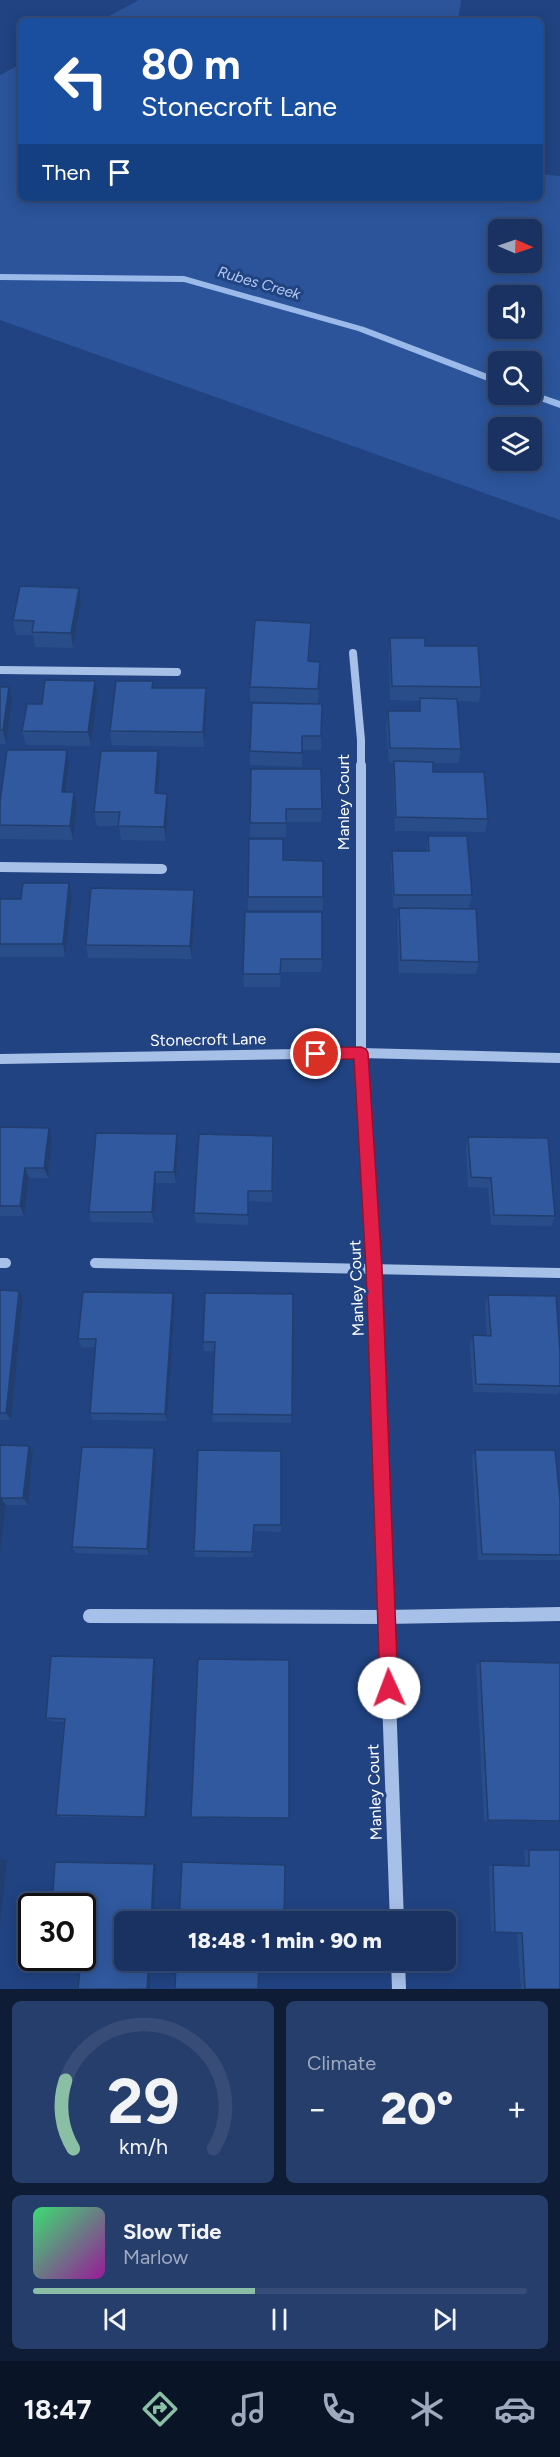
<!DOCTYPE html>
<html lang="en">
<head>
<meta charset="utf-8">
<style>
  :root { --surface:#193262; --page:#263e6b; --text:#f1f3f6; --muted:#9faabe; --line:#374d77; --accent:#8abfa5 }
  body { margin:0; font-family:Figtree,sans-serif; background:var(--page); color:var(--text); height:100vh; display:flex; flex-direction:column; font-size:22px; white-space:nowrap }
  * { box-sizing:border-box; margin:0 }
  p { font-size:20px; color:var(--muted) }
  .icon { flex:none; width:33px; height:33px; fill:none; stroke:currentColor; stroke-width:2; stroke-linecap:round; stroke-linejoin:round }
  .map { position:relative; height:1989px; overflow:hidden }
  .side { display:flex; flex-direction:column; gap:12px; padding:12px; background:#0e1c36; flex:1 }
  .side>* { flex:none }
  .banner { position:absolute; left:18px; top:18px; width:525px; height:183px; border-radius:9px; box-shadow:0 3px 15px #0003,0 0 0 2px var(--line); background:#1a4fa0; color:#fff; overflow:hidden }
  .needle { width:39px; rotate:92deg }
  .controls { position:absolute; left:488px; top:219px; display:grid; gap:12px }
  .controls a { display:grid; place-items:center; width:54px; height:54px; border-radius:9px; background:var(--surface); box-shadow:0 3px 15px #0003,0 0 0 2px var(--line); font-size:30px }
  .speed { position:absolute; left:18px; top:1893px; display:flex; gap:12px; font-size:30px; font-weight:700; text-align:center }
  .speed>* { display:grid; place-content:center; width:78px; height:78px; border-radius:50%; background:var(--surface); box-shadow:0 3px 15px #0003,0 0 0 2px var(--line); line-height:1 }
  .speed .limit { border:3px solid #111; border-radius:9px; background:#fff; color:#111 }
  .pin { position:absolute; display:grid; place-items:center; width:51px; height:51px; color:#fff; margin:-26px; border:3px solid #fff; border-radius:50%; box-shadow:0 2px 6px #0007 }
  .me { position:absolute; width:66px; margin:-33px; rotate:358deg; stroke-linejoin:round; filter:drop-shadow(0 0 4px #0008) }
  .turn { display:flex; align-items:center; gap:21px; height:126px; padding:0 24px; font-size:27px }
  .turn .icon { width:78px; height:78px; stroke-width:2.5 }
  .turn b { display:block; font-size:42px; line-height:51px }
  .then { display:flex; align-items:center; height:57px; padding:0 24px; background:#0003; gap:12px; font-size:22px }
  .big { font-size:45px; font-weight:800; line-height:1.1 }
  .side .widget { flex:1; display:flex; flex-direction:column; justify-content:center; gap:9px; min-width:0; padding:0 21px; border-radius:9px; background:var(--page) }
  .side .dial { align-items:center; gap:0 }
  .dial svg { height:156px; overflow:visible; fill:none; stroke:var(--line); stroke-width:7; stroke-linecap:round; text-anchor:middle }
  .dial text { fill:var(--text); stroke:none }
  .song { display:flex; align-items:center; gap:18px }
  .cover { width:72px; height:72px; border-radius:9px; background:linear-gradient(135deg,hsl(140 70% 55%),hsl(300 70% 35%)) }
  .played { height:6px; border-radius:3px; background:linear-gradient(90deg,var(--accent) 45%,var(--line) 45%) }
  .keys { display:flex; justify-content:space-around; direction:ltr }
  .heat { display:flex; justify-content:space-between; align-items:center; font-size:33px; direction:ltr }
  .side .tiles { flex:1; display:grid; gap:12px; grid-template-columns:1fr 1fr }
  .widget:last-child { grid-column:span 2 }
  .trip { position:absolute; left:114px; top:1911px; width:342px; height:60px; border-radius:9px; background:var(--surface); box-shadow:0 3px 15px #0003,0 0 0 2px var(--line); font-weight:800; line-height:60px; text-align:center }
  .tab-bar { display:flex; height:96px; justify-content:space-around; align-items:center; background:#0a1427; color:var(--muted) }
  .tab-bar .icon { width:42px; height:42px }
  .tab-bar .on { color:var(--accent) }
  .tab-bar b { font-size:27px; color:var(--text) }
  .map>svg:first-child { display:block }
  .green { fill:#2b549a; fill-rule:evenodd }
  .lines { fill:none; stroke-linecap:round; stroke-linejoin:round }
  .stream { fill:#9bb9e9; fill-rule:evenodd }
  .minor-far2 { stroke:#a7c0e8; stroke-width:8 }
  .minor-far1 { stroke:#a7c0e8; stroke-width:10 }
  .minor { stroke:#a7c0e8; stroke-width:14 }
  .wall { fill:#294d89 }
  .shaded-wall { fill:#223e6f }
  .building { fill:#30599f; stroke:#223e6f; stroke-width:1.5 }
  .route { fill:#e11d48; stroke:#92132f; stroke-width:1.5 }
  .labels { text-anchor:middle; stroke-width:6; stroke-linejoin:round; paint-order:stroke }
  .far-water-label { font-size:15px; font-style:italic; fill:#b3caf0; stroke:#214382 }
  .street-label { font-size:16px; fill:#fff; stroke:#214382 }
</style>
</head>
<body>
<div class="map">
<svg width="560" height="1989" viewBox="0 0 560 1989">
  <rect width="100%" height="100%" fill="#214382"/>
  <g class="green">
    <path d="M 139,0 L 461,0 L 458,21 L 100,21 Z"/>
    <path d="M 21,64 L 21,198 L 540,198 L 540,174 L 560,176 L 560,520 L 0,320 L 0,75 ZM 498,230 L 531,230 L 531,262 L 498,262 ZM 498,296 L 531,296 L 531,328 L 498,328 ZM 498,362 L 531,362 L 531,394 L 498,394 ZM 498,428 L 531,428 L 531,460 L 498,460 Z"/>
  </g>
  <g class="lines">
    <g class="stream">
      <path d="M 0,274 L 184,276 L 364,327 L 498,378 L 498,385 L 358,331 L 184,282 L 0,280 Z"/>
      <path d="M 531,391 L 560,401 L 560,408 L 527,396 L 526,394 L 531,394 Z"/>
    </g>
    <g class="minor-far2">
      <path d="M 353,653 L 361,740 L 361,767"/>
      <path d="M 0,670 L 177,672"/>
    </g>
    <g class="minor-far1">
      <path d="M 361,765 L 361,1053 L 375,1307"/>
      <path d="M 0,867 L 162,869"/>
      <path d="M 0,1059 L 361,1053 L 560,1058"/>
      <path d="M 0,1263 L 6,1263"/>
      <path d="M 95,1263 L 560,1273"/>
    </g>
    <g class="minor">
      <path d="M 375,1306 L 397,1922"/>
      <path d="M 90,1616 L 386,1617 L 560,1614"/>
      <path d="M 398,1960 L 399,1989"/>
    </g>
  </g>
  <g class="wall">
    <path d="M 81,602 L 73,648 L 35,647 L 33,635 L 16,635 L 13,620 Z"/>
    <path d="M 311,623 L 309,661 L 320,662 L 318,704 L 250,701 L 250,687 Z"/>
    <path d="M 390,638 L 425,646 L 481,687 L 479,702 L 457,701 L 461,749 L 458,763 L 433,763 L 433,772 L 488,819 L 485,832 L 395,831 L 393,775 L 394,763 L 389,762 L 386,725 L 388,711 L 419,711 L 420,701 L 390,700 L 389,652 Z"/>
    <path d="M 95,681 L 97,696 L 91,746 L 26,745 L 22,731 L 42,704 Z"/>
    <path d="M 0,687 L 12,701 L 6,744 L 0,744 Z"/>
    <path d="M 154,688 L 206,688 L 207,703 L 204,747 L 112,745 L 110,731 Z"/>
    <path d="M 322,704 L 321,750 L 302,750 L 302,767 L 250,765 L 250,751 Z"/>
    <path d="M 69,764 L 66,792 L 74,792 L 77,806 L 73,840 L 0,839 L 0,802 Z"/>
    <path d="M 160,765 L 158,793 L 168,807 L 166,841 L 121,840 L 119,826 L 97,826 L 94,812 Z"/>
    <path d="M 251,769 L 322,809 L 321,822 L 286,822 L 286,837 L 250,837 Z"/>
    <path d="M 428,836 L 472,895 L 469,908 L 414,908 L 479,962 L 476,974 L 399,973 L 397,921 L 399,908 L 393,908 L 391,864 L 392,851 L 426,851 Z"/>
    <path d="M 69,883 L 72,897 L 65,957 L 0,957 L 0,899 L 21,899 Z"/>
    <path d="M 194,890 L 195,903 L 192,959 L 88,958 L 86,945 Z"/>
    <rect x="248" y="897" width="75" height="13"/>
    <path d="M 245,912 L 322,959 L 321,972 L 281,972 L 280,987 L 244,987 L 243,974 Z"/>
    <path d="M 0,1127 L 49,1128 L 52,1139 L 48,1178 L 29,1178 L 24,1216 L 0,1216 Z"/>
    <path d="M 177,1134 L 178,1145 L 176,1183 L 156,1183 L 154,1223 L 91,1222 L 89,1212 Z"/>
    <path d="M 273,1136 L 272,1202 L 249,1201 L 248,1225 L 196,1223 L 194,1213 Z"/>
    <path d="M 468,1137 L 555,1216 L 551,1226 L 491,1225 L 488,1188 L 468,1187 L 466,1148 Z"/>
    <path d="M 0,1290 L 23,1300 L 11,1420 L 0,1420 Z"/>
    <path d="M 293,1294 L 291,1423 L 213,1422 L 212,1414 L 215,1351 L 204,1351 L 203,1342 Z"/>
    <path d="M 488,1295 L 560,1351 L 560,1391 L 558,1394 L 473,1392 L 470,1344 L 473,1335 L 487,1336 L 485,1304 Z"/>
    <path d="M 175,1302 L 167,1421 L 93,1420 L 90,1413 L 95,1347 L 82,1348 L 78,1339 Z"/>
    <path d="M 0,1445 L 33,1453 L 28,1505 L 6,1505 L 0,1552 Z"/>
    <path d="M 475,1450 L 560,1499 L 560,1560 L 478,1560 L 472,1457 Z"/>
    <path d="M 281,1451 L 281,1532 L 254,1531 L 253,1557 L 195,1557 L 194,1551 Z"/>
    <path d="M 156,1455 L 149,1555 L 76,1553 L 72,1547 Z"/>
    <path d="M 154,1658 L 156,1662 L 147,1818 L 60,1817 L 56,1815 L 64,1722 L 50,1721 L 46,1718 Z"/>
    <path d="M 480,1661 L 560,1663 L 560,1822 L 484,1821 L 476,1665 Z"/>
    <path d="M 191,1817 L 289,1818 L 289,1819 L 193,1818 Z"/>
    <path d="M 524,1850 L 529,1850 L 560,1989 L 521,1989 L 517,1933 L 491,1931 L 489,1866 L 525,1866 Z"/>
  </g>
  <g class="shaded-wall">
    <path d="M 79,588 L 81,602 L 73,648 L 71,633 Z"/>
    <path d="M 95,681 L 97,696 L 91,746 L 88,732 Z"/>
    <path d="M 9,687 L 12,701 L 6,744 L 3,730 Z"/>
    <path d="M 206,688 L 207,703 L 204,747 L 203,732 Z"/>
    <path d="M 67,750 L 69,764 L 64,806 L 62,792 Z"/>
    <path d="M 158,751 L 160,765 L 157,807 L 155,793 Z"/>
    <path d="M 74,792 L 77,806 L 73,840 L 70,826 Z"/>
    <path d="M 167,794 L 168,807 L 166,841 L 164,827 Z"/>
    <path d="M 69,883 L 72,897 L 65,957 L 63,944 Z"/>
    <path d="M 194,890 L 195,903 L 192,959 L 190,946 Z"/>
    <path d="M 49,1128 L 52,1139 L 48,1178 L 44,1168 Z"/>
    <path d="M 177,1134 L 178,1145 L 176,1183 L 174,1172 Z"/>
    <path d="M 25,1168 L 29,1178 L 24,1216 L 20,1206 Z"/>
    <path d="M 155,1172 L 156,1183 L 154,1223 L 152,1212 Z"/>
    <path d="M 19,1291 L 23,1300 L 11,1420 L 6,1413 Z"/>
    <path d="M 173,1293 L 175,1302 L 167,1421 L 165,1414 Z"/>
    <path d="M 29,1446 L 33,1453 L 28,1505 L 23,1498 Z"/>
    <path d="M 154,1448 L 156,1455 L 149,1555 L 147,1549 Z"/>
    <path d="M 1,1498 L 6,1505 L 0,1552 L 0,1507 Z"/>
    <path d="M 154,1658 L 156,1662 L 147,1818 L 145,1817 Z"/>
    <path d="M 2,1860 L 7,1860 L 0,1927 L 0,1878 Z"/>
    <path d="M 154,1864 L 156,1864 L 153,1922 L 151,1922 Z"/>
    <path d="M 149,1960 L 151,1960 L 150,1989 L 147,1989 Z"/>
  </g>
  <g class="building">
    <path d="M 20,586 L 79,588 L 71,633 L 32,632 L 34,621 L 13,620 Z"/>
    <path d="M 255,620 L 311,623 L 308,661 L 320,662 L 318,689 L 250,687 Z"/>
    <path d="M 390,638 L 425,638 L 425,646 L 478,646 L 481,687 L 392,686 Z"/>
    <path d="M 45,680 L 95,681 L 88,732 L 22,731 L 27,704 L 42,704 Z"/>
    <path d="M 116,681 L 153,681 L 152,688 L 206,688 L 203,732 L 110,731 Z"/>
    <path d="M 0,687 L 9,687 L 3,730 L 0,730 Z"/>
    <path d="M 420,698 L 457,699 L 461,749 L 390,748 L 388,711 L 420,711 Z"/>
    <path d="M 252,703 L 322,704 L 321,736 L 302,736 L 302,753 L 250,751 Z"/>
    <path d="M 7,750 L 67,750 L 62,792 L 74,792 L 70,826 L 0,825 L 0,802 Z"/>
    <path d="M 101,751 L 158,751 L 155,793 L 167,794 L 164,827 L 118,826 L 120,812 L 94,812 Z"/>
    <path d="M 394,761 L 433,762 L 433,772 L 484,772 L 488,819 L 396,817 Z"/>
    <path d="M 251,769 L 321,769 L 322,809 L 286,809 L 286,823 L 250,823 Z"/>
    <path d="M 428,836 L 467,836 L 472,895 L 394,895 L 392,851 L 429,851 Z"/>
    <path d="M 249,839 L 283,839 L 283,860 L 323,861 L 323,897 L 248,897 Z"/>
    <path d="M 23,883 L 69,883 L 63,944 L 0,944 L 0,899 L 21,899 Z"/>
    <path d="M 91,888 L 194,890 L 190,946 L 86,945 Z"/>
    <path d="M 399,908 L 476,909 L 479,962 L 401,960 Z"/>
    <path d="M 245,912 L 322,912 L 322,959 L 281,959 L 280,974 L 243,974 Z"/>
    <path d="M 0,1127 L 49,1128 L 44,1168 L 25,1168 L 20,1206 L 0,1206 Z"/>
    <path d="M 96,1133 L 177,1134 L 174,1172 L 155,1172 L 152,1212 L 89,1212 Z"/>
    <path d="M 199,1134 L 273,1136 L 272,1191 L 248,1191 L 248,1215 L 194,1213 Z"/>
    <path d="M 468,1137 L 548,1138 L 555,1216 L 494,1215 L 491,1178 L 471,1177 Z"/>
    <path d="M 0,1290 L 19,1291 L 6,1413 L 0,1413 Z"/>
    <path d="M 83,1292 L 173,1293 L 165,1414 L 90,1413 L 96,1339 L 78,1339 Z"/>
    <path d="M 205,1293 L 293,1294 L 292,1415 L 212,1414 L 215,1342 L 203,1342 Z"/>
    <path d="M 488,1295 L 556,1296 L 560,1351 L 560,1386 L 476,1384 L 473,1335 L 491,1336 Z"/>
    <path d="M 0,1445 L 29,1446 L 23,1498 L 1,1498 L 0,1507 Z"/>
    <path d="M 82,1447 L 154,1448 L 147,1549 L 72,1547 Z"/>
    <path d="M 198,1450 L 281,1451 L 281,1525 L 254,1525 L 252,1552 L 194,1551 Z"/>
    <path d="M 475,1450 L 555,1450 L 560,1499 L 560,1555 L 482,1554 Z"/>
    <path d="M 51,1656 L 154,1658 L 145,1817 L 56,1815 L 65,1719 L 46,1718 Z"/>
    <path d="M 198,1659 L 289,1660 L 289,1818 L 191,1817 Z"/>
    <path d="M 480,1661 L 560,1663 L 560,1821 L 488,1820 Z"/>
    <path d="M 529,1850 L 560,1850 L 560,1989 L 525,1989 L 522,1933 L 495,1932 L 493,1865 L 529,1866 Z"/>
    <path d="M 0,1860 L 2,1860 L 0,1878 Z"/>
    <path d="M 55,1862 L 154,1864 L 151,1922 L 124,1922 L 124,1960 L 149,1960 L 147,1989 L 78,1989 L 81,1960 L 47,1960 L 48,1958 L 82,1958 L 82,1906 L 52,1906 Z"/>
    <path d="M 182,1862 L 285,1865 L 284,1922 L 179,1922 Z"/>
    <path d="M 176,1960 L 259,1960 L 258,1989 L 175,1989 Z"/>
  </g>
  <path class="route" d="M 361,1047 L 366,1049 L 368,1053 L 382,1268 L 398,1688 L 395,1694 L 389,1697 L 383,1694 L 380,1688 L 366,1268 L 354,1059 L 316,1060 L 311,1058 L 309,1054 L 311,1049 L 316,1048 Z"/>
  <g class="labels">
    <g class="far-water-label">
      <text transform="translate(259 283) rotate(16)" y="5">Rubes Creek</text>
    </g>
    <g class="street-label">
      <text transform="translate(343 802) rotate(-90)" y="6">Manley Court</text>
      <text transform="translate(208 1039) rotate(-1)" y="6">Stonecroft Lane</text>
      <text transform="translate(356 1288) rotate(-92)" y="6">Manley Court</text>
      <text transform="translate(374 1792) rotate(-92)" y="6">Manley Court</text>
    </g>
  </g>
</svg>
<div class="controls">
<a><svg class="needle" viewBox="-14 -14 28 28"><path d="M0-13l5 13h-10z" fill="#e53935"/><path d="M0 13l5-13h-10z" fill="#9faabe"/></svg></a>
<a><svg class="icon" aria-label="sound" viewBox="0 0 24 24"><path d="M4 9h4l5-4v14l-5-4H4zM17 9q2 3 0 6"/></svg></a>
<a><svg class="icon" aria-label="search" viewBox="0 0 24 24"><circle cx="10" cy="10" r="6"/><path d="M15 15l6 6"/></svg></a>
<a><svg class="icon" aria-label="layers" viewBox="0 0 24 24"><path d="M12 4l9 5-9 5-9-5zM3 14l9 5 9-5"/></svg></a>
</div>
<div class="speed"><div class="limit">30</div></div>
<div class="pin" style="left:316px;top:1054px;background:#d93025"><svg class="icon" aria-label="arrive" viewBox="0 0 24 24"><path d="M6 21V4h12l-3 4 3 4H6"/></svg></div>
<svg class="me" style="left:389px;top:1688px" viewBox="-20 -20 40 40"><circle r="19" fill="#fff"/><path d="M0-13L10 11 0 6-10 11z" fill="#e11d48"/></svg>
<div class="trip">18:48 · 1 min · 90 m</div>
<div class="banner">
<div class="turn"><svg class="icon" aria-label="left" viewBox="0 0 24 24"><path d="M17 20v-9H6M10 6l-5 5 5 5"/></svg><div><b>80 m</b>Stonecroft Lane</div></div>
<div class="then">Then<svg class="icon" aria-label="arrive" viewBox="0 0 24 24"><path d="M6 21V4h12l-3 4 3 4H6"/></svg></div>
</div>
</div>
<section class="side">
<div class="tiles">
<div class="widget dial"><svg viewBox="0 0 100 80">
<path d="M14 69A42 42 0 1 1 86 69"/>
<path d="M14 69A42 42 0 0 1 10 34" stroke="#8abfa5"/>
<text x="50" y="56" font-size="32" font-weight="700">29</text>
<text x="50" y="72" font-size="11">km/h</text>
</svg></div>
<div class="widget"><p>Climate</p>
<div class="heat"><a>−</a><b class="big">20°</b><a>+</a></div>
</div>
<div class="widget">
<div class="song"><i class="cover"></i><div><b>Slow Tide</b><p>Marlow</p></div></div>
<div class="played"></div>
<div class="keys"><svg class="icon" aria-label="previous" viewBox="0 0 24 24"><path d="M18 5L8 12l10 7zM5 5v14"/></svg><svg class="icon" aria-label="pause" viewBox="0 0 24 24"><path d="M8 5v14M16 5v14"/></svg><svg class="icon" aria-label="next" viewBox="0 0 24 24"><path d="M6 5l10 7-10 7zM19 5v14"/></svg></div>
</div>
</div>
</section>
<nav class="tab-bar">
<b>18:47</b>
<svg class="icon on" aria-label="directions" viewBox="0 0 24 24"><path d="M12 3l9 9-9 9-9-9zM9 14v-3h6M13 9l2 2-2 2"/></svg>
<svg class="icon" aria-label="music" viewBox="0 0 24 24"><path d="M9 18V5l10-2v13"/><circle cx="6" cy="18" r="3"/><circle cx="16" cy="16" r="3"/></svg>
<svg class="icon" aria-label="phone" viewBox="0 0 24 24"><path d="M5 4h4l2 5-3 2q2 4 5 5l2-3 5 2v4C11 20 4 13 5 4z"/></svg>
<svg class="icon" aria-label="climate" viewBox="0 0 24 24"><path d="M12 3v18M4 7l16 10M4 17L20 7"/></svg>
<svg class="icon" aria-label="car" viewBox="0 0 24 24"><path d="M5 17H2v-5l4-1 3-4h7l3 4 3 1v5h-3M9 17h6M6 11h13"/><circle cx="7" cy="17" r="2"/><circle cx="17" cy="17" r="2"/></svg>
</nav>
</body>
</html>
